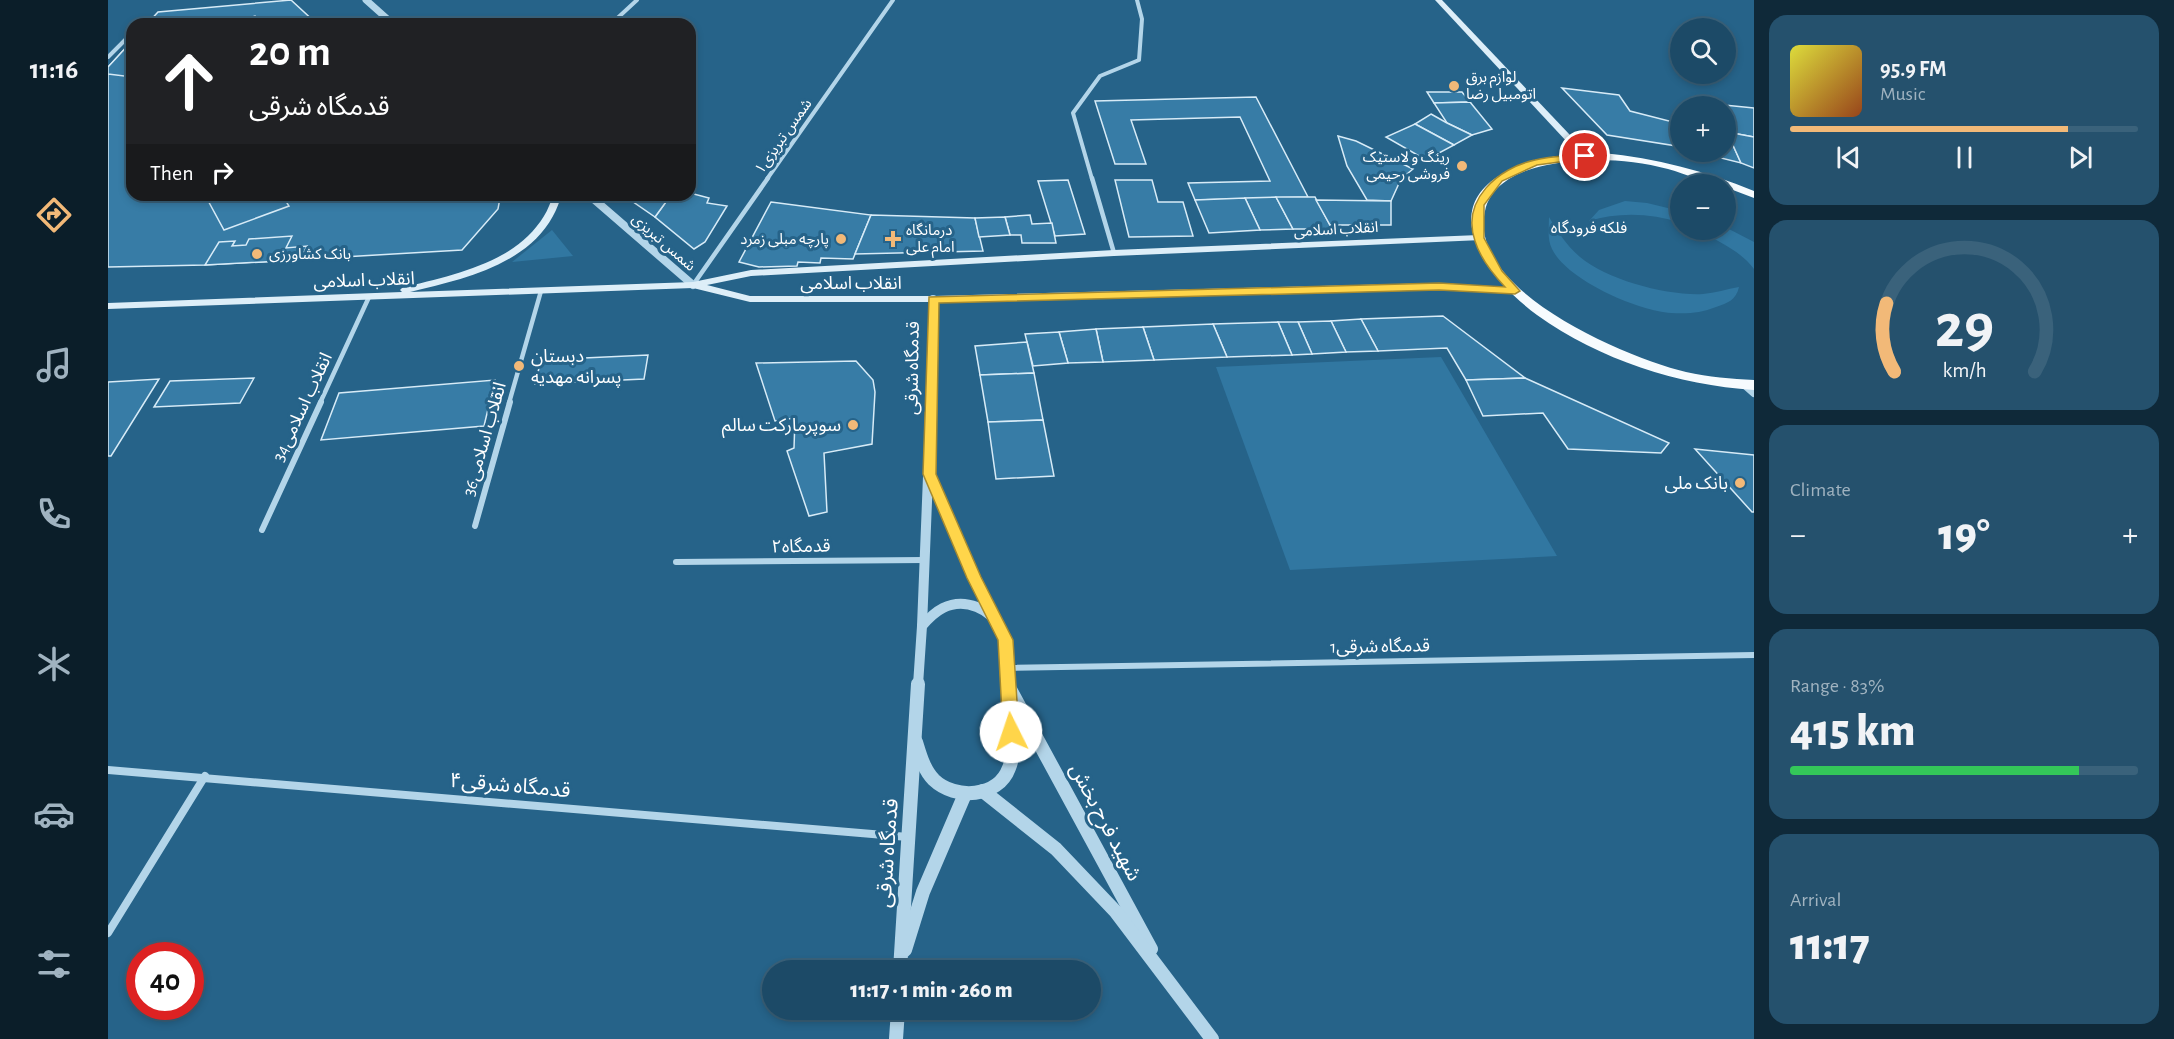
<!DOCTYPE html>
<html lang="en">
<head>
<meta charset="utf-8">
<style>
  :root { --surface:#1c4a67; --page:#25516d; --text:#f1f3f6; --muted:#a0b3c0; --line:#3a627b; --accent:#f2b978 }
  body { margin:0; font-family:"Alegreya Sans","Noto Sans Arabic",sans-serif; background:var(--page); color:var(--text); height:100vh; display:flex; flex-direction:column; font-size:22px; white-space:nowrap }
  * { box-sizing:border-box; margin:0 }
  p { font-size:20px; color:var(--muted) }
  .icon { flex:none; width:33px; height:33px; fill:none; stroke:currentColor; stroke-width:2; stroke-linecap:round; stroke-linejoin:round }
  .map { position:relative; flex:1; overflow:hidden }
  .details { display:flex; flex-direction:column; gap:15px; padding:15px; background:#0f2939; width:420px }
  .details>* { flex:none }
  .banner { position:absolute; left:18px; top:18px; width:570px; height:183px; border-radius:18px; box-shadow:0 3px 9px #0003,0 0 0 2px var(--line); background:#202124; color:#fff; overflow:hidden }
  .buttons { position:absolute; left:1562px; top:18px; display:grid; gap:12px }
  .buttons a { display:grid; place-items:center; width:66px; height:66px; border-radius:50%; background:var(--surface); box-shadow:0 3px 9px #0003,0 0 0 2px var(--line); font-size:30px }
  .speed { position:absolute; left:18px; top:942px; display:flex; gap:12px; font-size:30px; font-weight:700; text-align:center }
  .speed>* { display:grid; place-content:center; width:78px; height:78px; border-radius:50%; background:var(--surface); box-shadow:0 3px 9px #0003,0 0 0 2px var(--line); line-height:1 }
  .speed .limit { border:9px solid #d22; background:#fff; color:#111 }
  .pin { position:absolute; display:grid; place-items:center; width:51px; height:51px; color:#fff; margin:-26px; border:3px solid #fff; border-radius:50%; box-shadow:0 2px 6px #0007 }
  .me { position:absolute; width:66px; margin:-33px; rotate:356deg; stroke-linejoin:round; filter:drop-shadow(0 0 4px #0008) }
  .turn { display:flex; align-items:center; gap:21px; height:126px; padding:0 24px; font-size:27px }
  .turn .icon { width:78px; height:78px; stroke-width:2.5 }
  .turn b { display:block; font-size:42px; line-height:51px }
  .then { display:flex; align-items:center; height:57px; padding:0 24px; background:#0003; gap:12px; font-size:22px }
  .big { font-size:45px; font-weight:800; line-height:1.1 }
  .details .widget { flex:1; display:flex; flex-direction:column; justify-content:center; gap:9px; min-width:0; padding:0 21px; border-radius:18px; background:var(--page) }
  .details .dial { align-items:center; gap:0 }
  .dial svg { height:156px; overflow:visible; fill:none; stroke:var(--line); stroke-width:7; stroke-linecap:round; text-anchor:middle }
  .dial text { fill:var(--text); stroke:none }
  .song { display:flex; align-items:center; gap:18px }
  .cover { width:72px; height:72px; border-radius:9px; background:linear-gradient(135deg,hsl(60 70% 55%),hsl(20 70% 35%)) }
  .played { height:6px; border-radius:3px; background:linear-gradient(90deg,var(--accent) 80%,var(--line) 80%) }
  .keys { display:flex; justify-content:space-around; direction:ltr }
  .heat { display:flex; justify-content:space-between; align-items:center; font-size:33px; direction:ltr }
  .charge { height:9px; border-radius:4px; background:linear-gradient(90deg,#34c759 83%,var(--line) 0) }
  .trip { position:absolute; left:654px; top:960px; width:339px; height:60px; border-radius:30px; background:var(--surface); box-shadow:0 3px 9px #0003,0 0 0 2px var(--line); font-weight:800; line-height:60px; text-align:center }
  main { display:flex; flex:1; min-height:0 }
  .tab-bar { display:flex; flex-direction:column; width:108px; justify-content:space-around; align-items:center; background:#0b1e29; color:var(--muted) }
  .tab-bar .icon { width:42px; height:42px }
  .tab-bar .on { color:var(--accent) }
  .tab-bar b { font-size:27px; color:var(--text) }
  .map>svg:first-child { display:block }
  .green { fill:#3177a1 }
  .building { fill:#377ca6; stroke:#d7ebf7; stroke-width:1.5 }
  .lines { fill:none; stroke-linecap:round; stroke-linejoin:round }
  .minor-far3 { stroke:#b3d5e9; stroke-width:4 }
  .minor-far2 { stroke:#b3d5e9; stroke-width:4.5 }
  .minor-far1 { stroke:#b3d5e9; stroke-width:6 }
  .minor { stroke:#b3d5e9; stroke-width:8 }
  .tertiary-far3 { stroke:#b3d5e9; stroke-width:7 }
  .tertiary-far2 { stroke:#b3d5e9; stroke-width:8 }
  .tertiary-far1 { stroke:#b3d5e9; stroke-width:10 }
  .tertiary { stroke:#b3d5e9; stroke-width:14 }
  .secondary { fill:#ddeef8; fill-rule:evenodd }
  .primary { fill:#f6fbfe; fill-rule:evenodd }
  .route { fill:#ffd54a; stroke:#a68a30; stroke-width:1.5 }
  .poi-dot { fill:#f2b978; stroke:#266389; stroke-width:2 }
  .labels { text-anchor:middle; stroke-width:6; stroke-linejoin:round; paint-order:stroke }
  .far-poi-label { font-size:15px; fill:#fff; stroke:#266389; text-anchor:start }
  .far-street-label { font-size:15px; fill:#fff; stroke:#266389 }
  .far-neighbourhood-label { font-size:16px; fill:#fff; stroke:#266389 }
  .street-label { font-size:18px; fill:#fff; stroke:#266389 }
  .poi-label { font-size:18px; fill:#fff; stroke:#266389; text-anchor:end }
  .near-street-label { font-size:21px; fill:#fff; stroke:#266389 }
</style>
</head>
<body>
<main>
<nav class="tab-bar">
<b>11:16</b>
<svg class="icon on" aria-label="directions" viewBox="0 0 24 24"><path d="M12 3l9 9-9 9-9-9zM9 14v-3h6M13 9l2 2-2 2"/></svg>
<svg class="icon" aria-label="music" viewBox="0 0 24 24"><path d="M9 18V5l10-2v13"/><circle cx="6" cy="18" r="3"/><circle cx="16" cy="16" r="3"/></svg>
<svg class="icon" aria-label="phone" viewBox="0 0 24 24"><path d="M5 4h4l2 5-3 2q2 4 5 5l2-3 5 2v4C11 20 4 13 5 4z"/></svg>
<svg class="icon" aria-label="climate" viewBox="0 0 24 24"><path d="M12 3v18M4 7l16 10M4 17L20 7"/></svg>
<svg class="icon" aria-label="car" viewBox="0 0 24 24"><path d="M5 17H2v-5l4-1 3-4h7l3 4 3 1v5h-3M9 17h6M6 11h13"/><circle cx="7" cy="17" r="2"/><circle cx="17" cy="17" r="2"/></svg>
<svg class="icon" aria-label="filters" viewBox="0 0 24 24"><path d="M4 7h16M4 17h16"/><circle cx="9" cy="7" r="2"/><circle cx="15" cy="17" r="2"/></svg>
</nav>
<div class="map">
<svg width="1646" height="1039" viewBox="0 0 1646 1039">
  <rect width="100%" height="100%" fill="#266389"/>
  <g class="green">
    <path d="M 1517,201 L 1539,203 L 1572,211 L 1572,223 C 1544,213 1510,212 1481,221 L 1491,210 Z"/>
    <path d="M 1441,217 C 1450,232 1459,246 1472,257 C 1499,280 1560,296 1595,294 C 1607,293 1619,289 1631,287 C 1628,300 1620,303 1608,307 C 1593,313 1580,314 1563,313 C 1530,311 1459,280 1444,249 C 1439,239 1441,228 1441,217 Z"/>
    <path d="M 1617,227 L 1646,242 L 1646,269 C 1633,251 1608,240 1589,230 L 1617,230 Z"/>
    <path d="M 444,230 L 465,256 L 404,262 Z"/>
    <path d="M 1333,357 L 1449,556 L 1182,570 L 1108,367 Z"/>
  </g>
  <g class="building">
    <path d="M 183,0 L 209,24 L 39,24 L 50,12 Z"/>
    <path d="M 147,16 L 155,24 L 122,24 Z"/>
    <path d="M 24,41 L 24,195 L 389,195 L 392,198 L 390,209 L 354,250 L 97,265 L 0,267 L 0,67 Z"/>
    <path d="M 24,41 L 24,77 L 0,74 L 0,67 Z"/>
    <path d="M 1454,88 L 1511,95 L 1522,111 L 1569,123 L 1569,146 L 1499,135 Z"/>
    <path d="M 1319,92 L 1354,92 L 1362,102 L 1326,103 Z"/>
    <path d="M 1148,97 L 1200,197 L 1087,200 L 1080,183 L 1162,181 L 1132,117 L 1023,120 L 1038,164 L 1007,164 L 987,101 Z"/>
    <path d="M 1362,102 L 1384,129 L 1364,135 L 1339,123 L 1326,103 Z"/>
    <path d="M 1606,104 L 1646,108 L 1646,137 L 1619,132 L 1617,106 L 1607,106 Z"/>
    <path d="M 1323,114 L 1339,123 L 1364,135 L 1346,145 L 1307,124 Z"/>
    <path d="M 1307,124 L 1346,145 L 1318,160 L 1278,137 Z"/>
    <path d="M 1617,131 L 1619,132 L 1633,163 L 1589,152 L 1617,152 Z"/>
    <path d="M 1619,132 L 1646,137 L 1646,168 L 1633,163 Z"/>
    <path d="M 1230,136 L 1248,141 L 1305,169 L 1293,179 L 1283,201 L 1259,200 L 1239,166 Z"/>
    <path d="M 960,180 L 977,234 L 947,236 L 930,181 Z"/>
    <path d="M 1007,180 L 1044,180 L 1050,202 L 1075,202 L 1085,236 L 1021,237 Z"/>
    <path d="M 582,193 L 601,198 L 599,203 L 619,206 L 597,242 L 586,249 L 547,217 L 563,195 L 582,195 Z"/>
    <path d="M 97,195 L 174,195 L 181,206 L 116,230 Z"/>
    <path d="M 524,195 L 563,195 L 547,217 L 521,199 Z"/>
    <path d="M 1168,197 L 1185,229 L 1152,230 L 1137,198 Z"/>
    <path d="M 1168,197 L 1207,197 L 1224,229 L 1185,229 Z"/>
    <path d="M 1137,198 L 1152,230 L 1101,233 L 1087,200 Z"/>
    <path d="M 1208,200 L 1283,201 L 1283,225 L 1222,225 Z"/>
    <path d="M 663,202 L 763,215 L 745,259 L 713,258 L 712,263 L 690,262 L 689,266 L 651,267 L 631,262 Z"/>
    <path d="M 763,215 L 867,218 L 875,251 L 747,254 Z"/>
    <path d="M 922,215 L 924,224 L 944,223 L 948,243 L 914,243 L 913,235 L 902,235 L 897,217 Z"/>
    <path d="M 897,217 L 902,235 L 871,237 L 867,218 Z"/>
    <path d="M 184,236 L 178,248 L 199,246 L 192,260 L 97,265 L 111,242 L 127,241 L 124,246 L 138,245 L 141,239 Z"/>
    <path d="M 1335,316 L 1417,378 L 1358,380 L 1339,348 L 1270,351 L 1253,319 Z"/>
    <path d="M 1253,319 L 1270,351 L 1238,352 L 1223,321 Z"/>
    <path d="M 1223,321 L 1238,352 L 1204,354 L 1190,322 Z"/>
    <path d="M 1170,322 L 1190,322 L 1204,354 L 1184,355 Z"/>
    <path d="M 1170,322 L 1184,355 L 1119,357 L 1105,324 Z"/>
    <path d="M 1105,324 L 1119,357 L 1046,360 L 1035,327 Z"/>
    <path d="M 1035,327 L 1046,360 L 995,362 L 988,329 Z"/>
    <path d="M 988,329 L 995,362 L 960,363 L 951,332 Z"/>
    <path d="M 951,332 L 960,363 L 925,366 L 917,334 Z"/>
    <path d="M 919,342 L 926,373 L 872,375 L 867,346 Z"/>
    <path d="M 540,355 L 536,379 L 427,384 L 433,360 Z"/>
    <path d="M 748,361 L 765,380 L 767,392 L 764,444 L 716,453 L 719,512 L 701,516 L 679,451 L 686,448 L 687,418 L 667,421 L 648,363 Z"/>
    <path d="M 926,373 L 935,420 L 880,422 L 872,375 Z"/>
    <path d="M 146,378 L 132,403 L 46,407 L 62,381 Z"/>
    <path d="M 1417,378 L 1561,443 L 1553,453 L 1460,449 L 1435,413 L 1375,416 L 1358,380 Z"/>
    <path d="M 51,379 L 3,456 L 0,456 L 0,382 Z"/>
    <path d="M 387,380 L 376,426 L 213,440 L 231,393 Z"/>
    <path d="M 935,420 L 946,476 L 888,479 L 880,422 Z"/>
    <path d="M 1587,449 L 1646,455 L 1646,512 L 1644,512 Z"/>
  </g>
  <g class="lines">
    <g class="minor-far3">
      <path d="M 503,24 L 529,0"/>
      <path d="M 0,57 L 23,34"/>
      <path d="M 659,179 L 785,0"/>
      <path d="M 984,179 L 965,113 L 992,76 L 1031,60 L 1034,19 L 1029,0"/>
    </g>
    <g class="minor-far2">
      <path d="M 984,178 L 1006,253"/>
      <path d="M 585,285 L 660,178"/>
      <path d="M 212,403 L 261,297"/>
      <path d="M 401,403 L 433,291"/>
    </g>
    <g class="minor-far1">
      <path d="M 367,526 L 402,402"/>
      <path d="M 154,530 L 213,402"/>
      <path d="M 568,562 L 817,560"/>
      <path d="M 900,668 L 1646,655"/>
    </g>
    <g class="minor">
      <path d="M 0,770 L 800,837"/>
      <path d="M 0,933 L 97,776"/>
    </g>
    <path class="tertiary-far3" d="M 258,0 L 285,24"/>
    <g class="tertiary-far2">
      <path d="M 481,195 L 585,285"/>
      <path d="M 1637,385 L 1646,393"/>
      <path d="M 823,403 L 825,299"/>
    </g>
    <g class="tertiary-far1">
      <path d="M 823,477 L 866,578 L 887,618"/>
      <path d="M 814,626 L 823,402"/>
      <path d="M 810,685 L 814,626 C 820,619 827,612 835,608 C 857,597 884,609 893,630 C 901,647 901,667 901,685"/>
    </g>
    <g class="tertiary">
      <path d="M 903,691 L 1043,949"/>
      <path d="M 808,742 C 812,755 816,770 826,780 C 847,800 890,798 901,768 C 911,743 902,710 901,684"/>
      <path d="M 875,791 L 948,849 L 1008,912 L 1104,1039"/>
      <path d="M 797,950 L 815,892 L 857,794"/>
      <path d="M 792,970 L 810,684"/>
      <path d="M 788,1039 L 790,1010"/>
    </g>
    <g class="secondary">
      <path d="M 1327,0 L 1334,0 L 1480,154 L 1480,158 L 1474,158 Z"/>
      <path d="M 446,195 L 454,195 C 451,202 449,209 445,216 C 418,266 352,280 302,292 L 585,282 L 643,270 L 1006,250 L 1371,235 L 1376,238 L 1374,240 L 1006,256 L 643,276 L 599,285 L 642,296 L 825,296 L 1331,283 L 1407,288 L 1412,291 L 1407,294 L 1331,289 L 825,302 L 642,302 L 585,288 L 0,309 L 0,303 L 294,292 L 292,290 L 294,288 C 343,275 407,264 436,216 C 440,210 442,202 446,195 Z"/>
    </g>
    <path class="primary" d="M 1495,153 C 1548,158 1597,171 1646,191 L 1646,198 L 1617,187 L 1617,184 C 1599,184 1578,174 1560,169 C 1521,159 1479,157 1439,165 C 1413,170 1383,183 1377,211 C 1359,291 1518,357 1578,372 C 1601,377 1623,379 1646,380 L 1646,390 C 1570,385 1492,360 1429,315 C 1388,285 1325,214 1394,174 C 1424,156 1461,154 1495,153 Z"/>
  </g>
  <path class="route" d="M 1477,154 L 1481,154 L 1481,158 L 1429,165 L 1394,181 L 1376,205 L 1376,238 L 1394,271 L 1412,291 L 1407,294 L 1331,290 L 831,303 L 828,474 L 873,577 L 905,640 L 911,732 L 909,737 L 903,739 L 898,737 L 895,732 L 890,640 L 859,578 L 815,474 L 821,297 L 1331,283 L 1397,287 C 1384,273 1372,258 1367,241 C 1353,200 1390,168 1427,160 C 1443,156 1461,156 1477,154 Z"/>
  <g class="poi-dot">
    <circle cx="1346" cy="86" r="6"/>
    <circle cx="1354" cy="166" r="6"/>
    <circle cx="733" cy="239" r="6"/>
    <path d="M782 230h6v6h6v6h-6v6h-6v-6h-6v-6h6z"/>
    <circle cx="149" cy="254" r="6"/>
    <circle cx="411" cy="366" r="6"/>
    <circle cx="745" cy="425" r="6"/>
    <circle cx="1632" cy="483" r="6"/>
  </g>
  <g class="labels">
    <g class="far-poi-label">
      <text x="1358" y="82">لوازم برق<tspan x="1358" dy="17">اتومبیل رضا</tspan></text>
      <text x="1342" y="162" text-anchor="end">رینگ و لاستیک<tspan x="1342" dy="17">فروشی رحیمی</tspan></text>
      <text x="798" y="235">درمانگاه<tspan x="798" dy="17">امام علی</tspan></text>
      <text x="721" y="244" text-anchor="end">پارچه مبلی زمرد</text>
      <text x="161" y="259">بانک کشاورزی</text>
    </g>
    <g class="far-street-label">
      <text transform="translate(675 136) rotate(-55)" y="5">شمس تبریزی۱</text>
      <text transform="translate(1228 229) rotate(-3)" y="5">انقلاب اسلامی</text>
      <text transform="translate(556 242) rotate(41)" y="5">شمس تبریزی</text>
    </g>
    <g class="far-neighbourhood-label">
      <text x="1481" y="233">فلکه فرودگاه</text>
    </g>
    <g class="street-label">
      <text transform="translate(256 280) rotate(-2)" y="6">انقلاب اسلامی</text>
      <text x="743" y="289">انقلاب اسلامی</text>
      <text transform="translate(804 368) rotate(-89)" y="6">قدمگاه شرقی</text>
      <text transform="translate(194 407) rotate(-65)" y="6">34انقلاب اسلامی</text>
      <text transform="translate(376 439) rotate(-74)" y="6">36انقلاب اسلامی</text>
      <text transform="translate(693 546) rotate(-1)" y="6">قدمگاه۲</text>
      <text transform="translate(1272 646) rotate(-1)" y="6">1قدمگاه شرقی</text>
    </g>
    <g class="poi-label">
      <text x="423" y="362" text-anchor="start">دبستان<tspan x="423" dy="21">پسرانه مهدیه</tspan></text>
      <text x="733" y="431">سوپرمارکت سالم</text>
      <text x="1620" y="489">بانک ملی</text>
    </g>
    <g class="near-street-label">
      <text transform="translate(402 785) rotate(5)" y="7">قدمگاه شرقی۴</text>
      <text transform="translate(998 822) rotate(62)" y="7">شهید فرح بخش</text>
      <text transform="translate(779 853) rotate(-86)" y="7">قدمگاه شرقی</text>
    </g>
  </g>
</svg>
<div class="buttons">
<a><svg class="icon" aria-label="search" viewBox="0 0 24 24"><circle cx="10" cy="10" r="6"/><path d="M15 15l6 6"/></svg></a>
<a>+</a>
<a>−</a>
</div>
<div class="speed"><div class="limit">40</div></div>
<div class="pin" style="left:1477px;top:156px;background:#d93025"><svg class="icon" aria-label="arrive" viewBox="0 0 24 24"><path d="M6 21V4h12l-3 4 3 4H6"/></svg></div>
<svg class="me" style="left:903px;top:732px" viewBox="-20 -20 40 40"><circle r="19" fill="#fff"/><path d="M0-13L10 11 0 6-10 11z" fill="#ffd54a"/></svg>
<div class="trip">11:17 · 1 min · 260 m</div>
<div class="banner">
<div class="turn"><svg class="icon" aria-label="ahead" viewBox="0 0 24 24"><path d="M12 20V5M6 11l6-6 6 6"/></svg><div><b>20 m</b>قدمگاه شرقی</div></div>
<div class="then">Then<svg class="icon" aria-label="right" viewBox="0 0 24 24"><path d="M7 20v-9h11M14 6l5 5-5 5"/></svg></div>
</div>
</div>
<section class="details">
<div class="widget">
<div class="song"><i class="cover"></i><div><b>95.9 FM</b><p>Music</p></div></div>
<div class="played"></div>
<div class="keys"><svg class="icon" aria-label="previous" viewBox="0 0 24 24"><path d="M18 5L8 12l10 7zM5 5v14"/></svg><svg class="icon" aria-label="pause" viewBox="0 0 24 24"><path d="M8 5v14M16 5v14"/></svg><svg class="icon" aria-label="next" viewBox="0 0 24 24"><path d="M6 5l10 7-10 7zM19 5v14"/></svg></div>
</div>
<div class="widget dial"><svg viewBox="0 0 100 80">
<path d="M14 69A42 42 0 1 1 86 69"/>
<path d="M14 69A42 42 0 0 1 10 34" stroke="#f2b978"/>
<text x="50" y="56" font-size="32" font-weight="700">29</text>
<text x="50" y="72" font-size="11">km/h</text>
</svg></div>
<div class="widget"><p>Climate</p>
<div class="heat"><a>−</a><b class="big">19°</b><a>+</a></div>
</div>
<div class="widget"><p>Range · 83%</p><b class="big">415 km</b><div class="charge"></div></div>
<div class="widget"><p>Arrival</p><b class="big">11:17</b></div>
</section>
</main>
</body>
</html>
